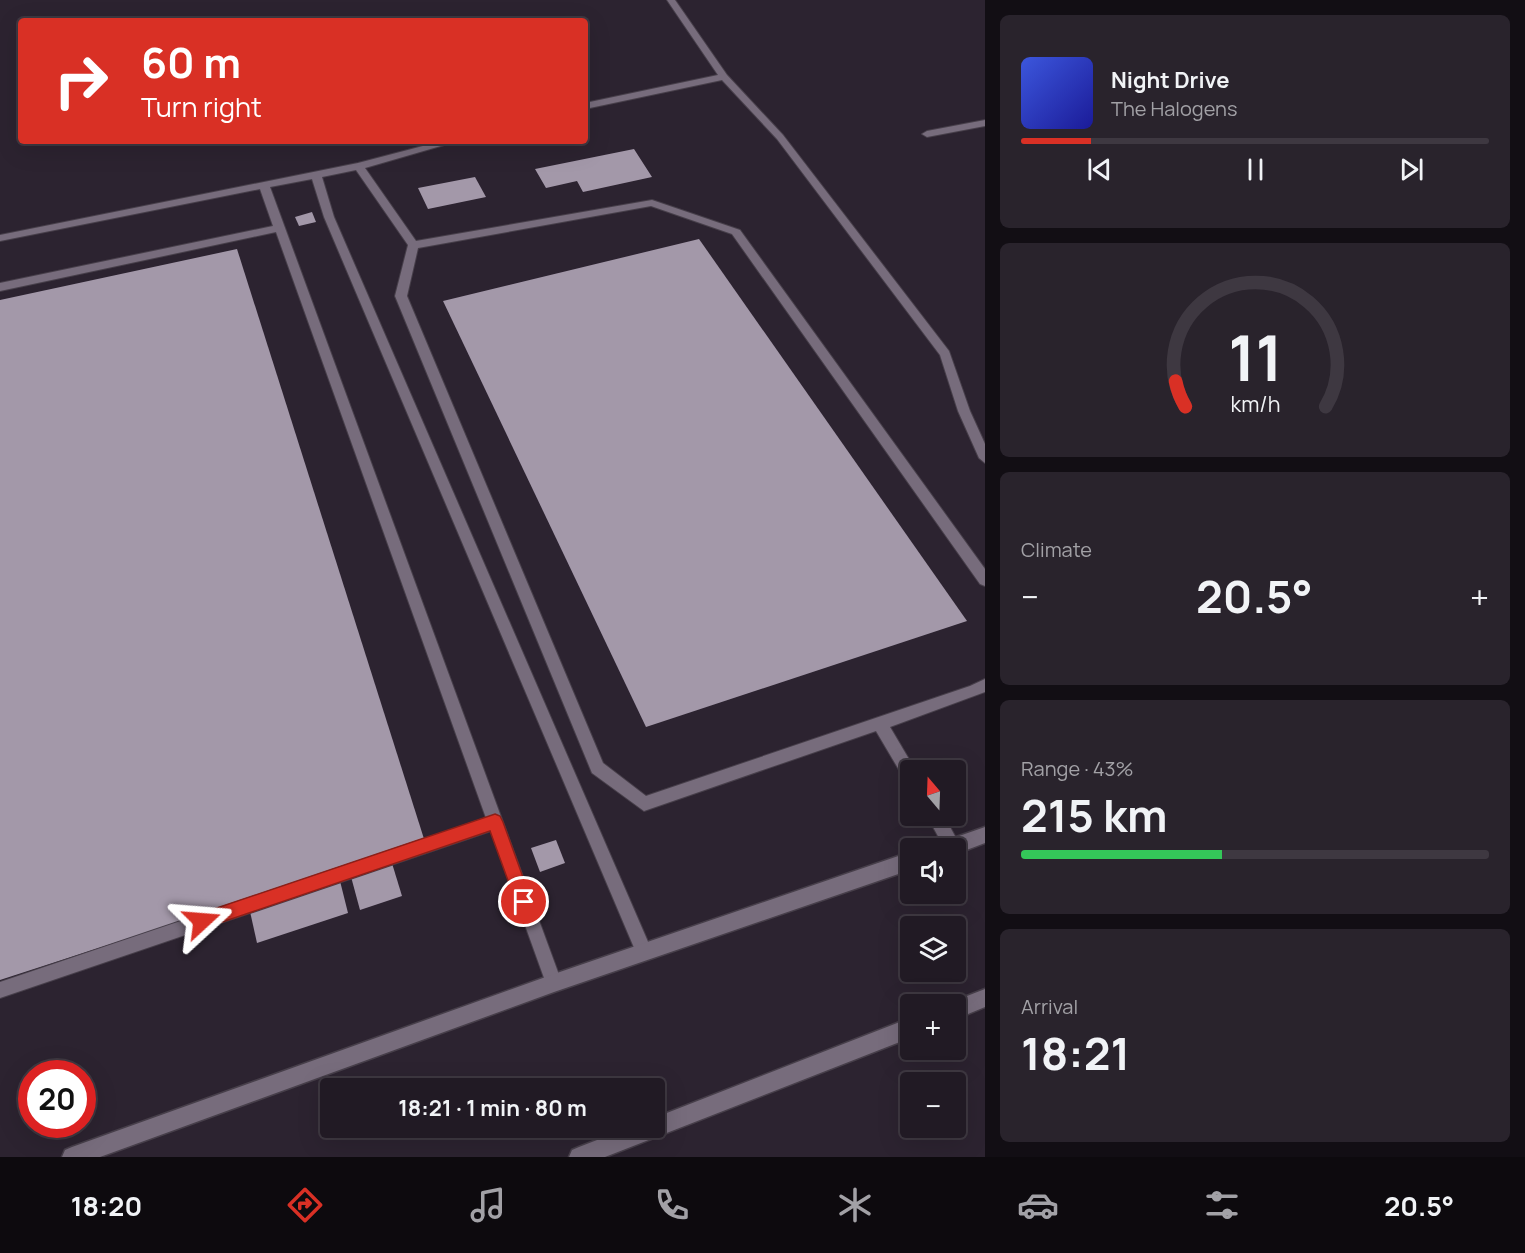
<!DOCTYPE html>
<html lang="en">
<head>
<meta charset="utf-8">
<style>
  :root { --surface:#211a24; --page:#29232c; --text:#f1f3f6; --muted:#a2a1a6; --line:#3e3841; --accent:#d93025 }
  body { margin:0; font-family:Manrope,sans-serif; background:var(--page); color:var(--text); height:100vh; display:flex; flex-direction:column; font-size:22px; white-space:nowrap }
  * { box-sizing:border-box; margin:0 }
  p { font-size:20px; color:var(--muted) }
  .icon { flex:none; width:33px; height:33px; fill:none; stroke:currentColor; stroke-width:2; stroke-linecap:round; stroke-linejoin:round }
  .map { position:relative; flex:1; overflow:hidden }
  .panel { display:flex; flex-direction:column; gap:15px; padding:15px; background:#120e14; width:540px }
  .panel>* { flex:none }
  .hud { position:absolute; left:18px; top:18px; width:570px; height:126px; border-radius:6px; box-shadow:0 6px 24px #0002,0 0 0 2px var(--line); background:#d93025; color:#fff; overflow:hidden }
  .needle { width:39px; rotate:341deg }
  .fabs { position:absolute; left:900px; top:760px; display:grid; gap:12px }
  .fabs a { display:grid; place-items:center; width:66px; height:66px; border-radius:6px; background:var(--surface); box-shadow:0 6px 24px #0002,0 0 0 2px var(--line); font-size:30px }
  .speed { position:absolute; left:18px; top:1060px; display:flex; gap:12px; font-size:30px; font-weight:700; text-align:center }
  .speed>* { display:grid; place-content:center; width:78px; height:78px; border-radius:50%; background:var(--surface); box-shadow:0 6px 24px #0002,0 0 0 2px var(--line); line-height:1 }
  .speed .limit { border:9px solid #d22; background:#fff; color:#111 }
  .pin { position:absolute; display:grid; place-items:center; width:51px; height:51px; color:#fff; margin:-26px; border:3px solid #fff; border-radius:50%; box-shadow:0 2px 6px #0007 }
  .me { position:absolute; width:66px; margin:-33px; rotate:71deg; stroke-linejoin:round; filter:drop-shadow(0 0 4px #0008) }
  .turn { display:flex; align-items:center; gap:21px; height:126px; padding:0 24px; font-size:27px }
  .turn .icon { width:78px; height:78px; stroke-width:2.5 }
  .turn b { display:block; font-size:42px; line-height:51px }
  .big { font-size:45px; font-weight:700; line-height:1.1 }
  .panel .tile { flex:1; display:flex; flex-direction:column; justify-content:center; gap:9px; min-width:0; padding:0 21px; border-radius:9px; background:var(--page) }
  .panel .dial { align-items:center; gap:0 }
  .dial svg { height:156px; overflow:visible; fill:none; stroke:var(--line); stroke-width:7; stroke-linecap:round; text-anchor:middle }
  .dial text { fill:var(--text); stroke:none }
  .song { display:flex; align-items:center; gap:18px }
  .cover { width:72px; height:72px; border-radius:9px; background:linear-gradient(135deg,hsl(230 70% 55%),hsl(240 70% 35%)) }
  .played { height:6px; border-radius:3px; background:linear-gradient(90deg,var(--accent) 15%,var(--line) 15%) }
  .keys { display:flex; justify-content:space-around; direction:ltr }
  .heat { display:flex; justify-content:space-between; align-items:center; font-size:33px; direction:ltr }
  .charge { height:9px; border-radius:4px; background:linear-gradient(90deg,#34c759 43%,var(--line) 0) }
  .trip { position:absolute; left:320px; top:1078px; width:345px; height:60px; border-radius:6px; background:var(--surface); box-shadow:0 6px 24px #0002,0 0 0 2px var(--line); font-weight:700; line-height:60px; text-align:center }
  .menu { display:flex; height:96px; justify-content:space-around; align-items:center; background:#0d0a0e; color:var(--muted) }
  .menu .icon { width:42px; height:42px }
  .menu .selected { color:var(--accent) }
  .menu b { font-size:27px; color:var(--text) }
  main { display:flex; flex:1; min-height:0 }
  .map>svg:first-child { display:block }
  .building { fill:#a398a9 }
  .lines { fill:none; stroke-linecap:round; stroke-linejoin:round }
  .service-casing { stroke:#473f4a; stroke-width:2 }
  .tertiary-casing { stroke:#473f4a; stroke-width:3 }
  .service { fill:#776c7c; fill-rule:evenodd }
  .tertiary { fill:#776c7c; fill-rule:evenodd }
  .route { fill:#d93025; stroke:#8d1f18; stroke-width:1.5 }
</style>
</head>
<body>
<main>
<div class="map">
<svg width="985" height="1157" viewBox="0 0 985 1157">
  <rect width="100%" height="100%" fill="#2c2330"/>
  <g class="building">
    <path d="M 634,149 L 652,177 L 583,192 L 577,181 L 546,188 L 535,169 Z"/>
    <path d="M 475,177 L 486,197 L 428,209 L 418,188 Z"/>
    <path d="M 312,212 L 316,222 L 299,226 L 295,217 Z"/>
    <path d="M 699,239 L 967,621 L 646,727 L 443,301 Z"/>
    <path d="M 237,249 L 425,842 L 0,980 L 0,300 Z"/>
    <path d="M 556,840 L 565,863 L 540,872 L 531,848 Z"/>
    <path d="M 391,860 L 402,896 L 360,910 L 350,873 Z"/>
    <path d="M 339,877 L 348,913 L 257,943 L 249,907 Z"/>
  </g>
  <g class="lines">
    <defs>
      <g id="service">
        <path d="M 667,0 L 675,0 L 727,75 L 783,135 L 949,351 L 970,411 L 985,444 L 985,463 L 979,458 L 958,411 L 940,355 L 777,139 L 722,80 L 585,109 L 585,103 L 718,75 Z"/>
        <path d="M 985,120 L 985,126 L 927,137 L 922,134 L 927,131 Z"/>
        <path d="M 442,141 L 458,141 L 365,168 L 416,241 L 652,200 L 740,230 L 985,569 L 985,586 L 980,584 L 732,234 L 651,206 L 418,248 L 407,296 L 603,763 L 646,796 L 970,686 L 985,679 L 985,692 L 890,727 L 916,771 L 910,771 L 910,782 L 905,780 L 876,731 L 644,811 L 592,773 L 395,296 L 408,245 L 356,170 L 322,177 L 334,217 L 652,951 L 650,957 L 644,959 L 638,957 L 324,217 L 312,179 L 270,187 L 562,983 L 560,989 L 554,991 L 548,989 L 491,831 L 0,998 L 0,982 L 486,818 L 276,232 L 0,291 L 0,283 L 273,226 L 260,189 L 0,241 L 0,235 L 358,163 Z"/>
        <path d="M 927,816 L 944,816 L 961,847 L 959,852 L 956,854 L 956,849 L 945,849 Z"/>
      </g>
      <g id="tertiary">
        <path d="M 985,827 L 985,843 L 956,854 L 956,849 L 936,849 L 939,843 Z"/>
        <path d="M 910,852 L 910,870 L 554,992 L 100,1157 L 62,1157 L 65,1150 L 72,1147 L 554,974 Z"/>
        <path d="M 985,989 L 985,1007 L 956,1019 L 956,1005 L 949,1003 Z"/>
        <path d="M 910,1018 L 910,1038 L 605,1157 L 569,1157 L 572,1150 L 579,1147 L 628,1128 L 654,1128 L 654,1118 Z"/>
      </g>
    </defs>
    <use href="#service" class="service-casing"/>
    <use href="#tertiary" class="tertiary-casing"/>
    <use href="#service" class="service"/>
    <use href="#tertiary" class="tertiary"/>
  </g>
  <path class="route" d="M 495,814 L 500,816 L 503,822 L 532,902 L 530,908 L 524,910 L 518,908 L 490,831 L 202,929 L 196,927 L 194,921 L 196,915 L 202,913 Z"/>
</svg>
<div class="fabs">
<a><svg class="needle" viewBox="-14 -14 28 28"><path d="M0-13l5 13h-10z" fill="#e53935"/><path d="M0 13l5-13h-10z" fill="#a2a1a6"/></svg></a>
<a><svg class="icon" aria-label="sound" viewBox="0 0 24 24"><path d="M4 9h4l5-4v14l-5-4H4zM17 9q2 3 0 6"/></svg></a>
<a><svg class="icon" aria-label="layers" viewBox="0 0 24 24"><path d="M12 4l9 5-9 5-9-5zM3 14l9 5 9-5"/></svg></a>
<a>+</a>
<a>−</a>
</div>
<div class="speed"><div class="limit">20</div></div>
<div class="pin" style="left:524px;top:902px;background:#d93025"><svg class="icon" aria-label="arrive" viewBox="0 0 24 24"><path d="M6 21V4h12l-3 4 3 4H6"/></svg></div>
<svg class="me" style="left:202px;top:921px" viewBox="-20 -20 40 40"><path d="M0-17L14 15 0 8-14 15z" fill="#d93025" stroke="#fff" stroke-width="4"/></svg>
<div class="trip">18:21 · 1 min · 80 m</div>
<div class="hud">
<div class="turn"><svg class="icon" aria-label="right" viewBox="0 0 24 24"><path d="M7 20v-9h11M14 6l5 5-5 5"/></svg><div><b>60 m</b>Turn right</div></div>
</div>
</div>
<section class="panel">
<div class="tile">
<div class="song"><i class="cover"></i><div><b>Night Drive</b><p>The Halogens</p></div></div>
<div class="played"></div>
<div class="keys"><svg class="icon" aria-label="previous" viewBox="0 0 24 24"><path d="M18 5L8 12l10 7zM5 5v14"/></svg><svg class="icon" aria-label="pause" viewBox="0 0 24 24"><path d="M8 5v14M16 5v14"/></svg><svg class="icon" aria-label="next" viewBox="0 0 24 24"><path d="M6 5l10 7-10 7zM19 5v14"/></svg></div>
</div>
<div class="tile dial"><svg viewBox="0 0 100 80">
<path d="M14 69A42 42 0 1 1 86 69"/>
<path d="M14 69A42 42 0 0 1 9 56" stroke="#d93025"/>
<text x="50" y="56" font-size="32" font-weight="700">11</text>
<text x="50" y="72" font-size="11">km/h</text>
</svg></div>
<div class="tile"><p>Climate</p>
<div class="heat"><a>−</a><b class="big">20.5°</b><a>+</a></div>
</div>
<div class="tile"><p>Range · 43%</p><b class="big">215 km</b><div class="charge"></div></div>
<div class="tile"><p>Arrival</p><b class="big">18:21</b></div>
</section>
</main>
<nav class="menu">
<b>18:20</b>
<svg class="icon selected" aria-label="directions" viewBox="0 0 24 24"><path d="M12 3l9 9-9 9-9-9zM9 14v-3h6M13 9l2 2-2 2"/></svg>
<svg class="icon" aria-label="music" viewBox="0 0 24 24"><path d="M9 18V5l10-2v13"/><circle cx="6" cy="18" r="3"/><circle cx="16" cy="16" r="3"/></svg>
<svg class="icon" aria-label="phone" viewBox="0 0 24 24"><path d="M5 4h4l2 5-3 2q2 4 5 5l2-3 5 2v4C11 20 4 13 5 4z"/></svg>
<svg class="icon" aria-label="climate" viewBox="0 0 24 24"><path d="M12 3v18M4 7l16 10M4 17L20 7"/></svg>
<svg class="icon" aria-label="car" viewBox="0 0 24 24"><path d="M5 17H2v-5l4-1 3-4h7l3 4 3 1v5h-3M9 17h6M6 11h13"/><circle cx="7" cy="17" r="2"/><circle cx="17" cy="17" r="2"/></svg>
<svg class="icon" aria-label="filters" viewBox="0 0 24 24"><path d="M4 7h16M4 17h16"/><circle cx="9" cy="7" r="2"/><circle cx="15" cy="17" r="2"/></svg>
<b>20.5°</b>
</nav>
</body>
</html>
